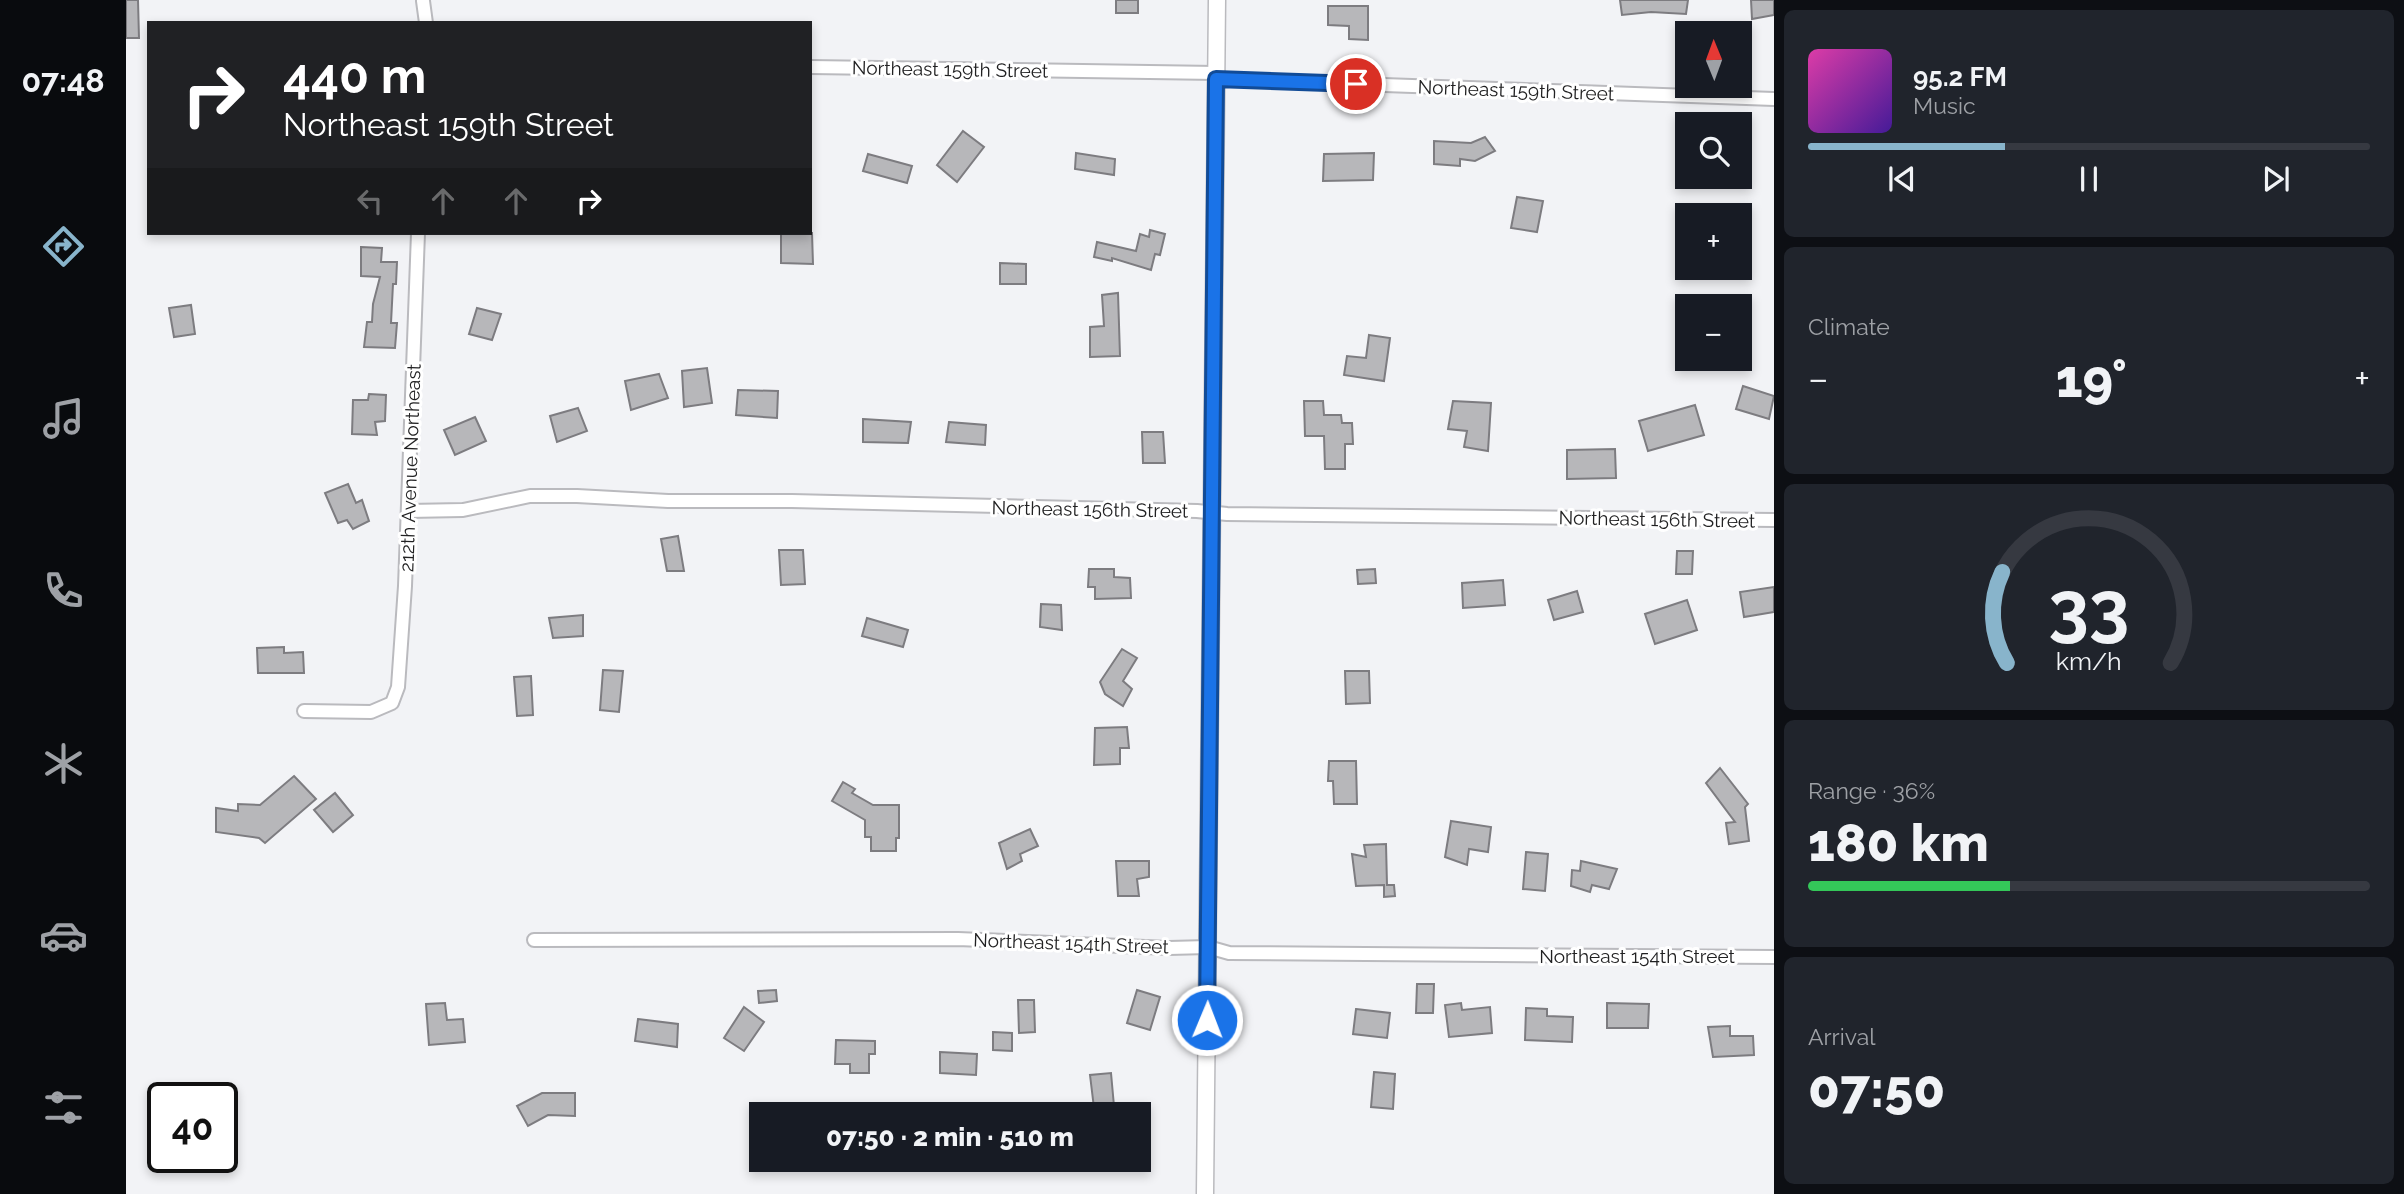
<!DOCTYPE html>
<html lang="en">
<head>
<meta charset="utf-8">
<style>
  :root { --surface:#171b24; --page:#20242c; --text:#f1f3f6; --muted:#9ea1a6; --line:#363941; --accent:#88b4cb }
  body { margin:0; font-family:Raleway,sans-serif; background:var(--page); color:var(--text); height:100vh; display:flex; flex-direction:column; font-size:26px; white-space:nowrap }
  * { box-sizing:border-box; margin:0 }
  p { font-size:23px; color:var(--muted) }
  .icon { flex:none; width:38px; height:38px; fill:none; stroke:currentColor; stroke-width:2; stroke-linecap:round; stroke-linejoin:round }
  .map { position:relative; flex:1; overflow:hidden }
  .sheet { display:flex; flex-direction:column; gap:10px; padding:10px; background:#0d0f14; width:630px }
  .sheet>* { flex:none }
  .banner { position:absolute; left:21px; top:21px; width:665px; height:214px; border-radius:0px; box-shadow:0 4px 10px #0003; background:#202124; color:#fff; overflow:hidden }
  .needle { width:46px; rotate:359deg }
  .controls { position:absolute; left:1549px; top:21px; display:grid; gap:14px }
  .controls a { display:grid; place-items:center; width:77px; height:77px; border-radius:0px; background:var(--surface); box-shadow:0 4px 10px #0003; font-size:35px }
  .speed { position:absolute; left:21px; top:1082px; display:flex; gap:14px; font-size:35px; font-weight:700; text-align:center }
  .speed>* { display:grid; place-content:center; width:91px; height:91px; border-radius:50%; background:var(--surface); box-shadow:0 4px 10px #0003; line-height:1 }
  .speed .limit { border:4px solid #111; border-radius:10px; background:#fff; color:#111 }
  .pin { position:absolute; display:grid; place-items:center; width:60px; height:60px; color:#fff; margin:-30px; border:4px solid #fff; border-radius:50%; box-shadow:0 2px 7px #0007 }
  .me { position:absolute; width:77px; margin:-38px; rotate:1deg; stroke-linejoin:round; filter:drop-shadow(0 0 5px #0008) }
  .turn { display:flex; align-items:center; gap:24px; height:147px; padding:0 21px; font-size:32px }
  .turn .icon { width:91px; height:91px; stroke-width:2.5 }
  .turn b { display:block; font-size:49px; line-height:60px }
  .lanes { display:flex; align-items:center; height:66px; padding:0 21px; background:#0003; justify-content:center; gap:35px; direction:ltr }
  .lanes .off { opacity:.35 }
  .big { font-size:52px; font-weight:800; line-height:1.1 }
  .sheet .card { flex:1; display:flex; flex-direction:column; justify-content:center; gap:10px; min-width:0; padding:0 24px; border-radius:10px; background:var(--page) }
  .sheet .dial { align-items:center; gap:0 }
  .dial svg { height:182px; overflow:visible; fill:none; stroke:var(--line); stroke-width:7; stroke-linecap:round; text-anchor:middle }
  .dial text { fill:var(--text); stroke:none }
  .song { display:flex; align-items:center; gap:21px }
  .cover { width:84px; height:84px; border-radius:10px; background:linear-gradient(135deg,hsl(320 70% 55%),hsl(260 70% 35%)) }
  .played { height:7px; border-radius:4px; background:linear-gradient(90deg,var(--accent) 35%,var(--line) 35%) }
  .keys { display:flex; justify-content:space-around; direction:ltr }
  .heat { display:flex; justify-content:space-between; align-items:center; font-size:38px; direction:ltr }
  .charge { height:10px; border-radius:5px; background:linear-gradient(90deg,#34c759 36%,var(--line) 0) }
  .trip { position:absolute; left:623px; top:1102px; width:402px; height:70px; border-radius:0px; background:var(--surface); box-shadow:0 4px 10px #0003; font-weight:800; line-height:70px; text-align:center }
  main { display:flex; flex:1; min-height:0 }
  .menu { display:flex; flex-direction:column; width:126px; justify-content:space-around; align-items:center; background:#090b0e; color:var(--muted) }
  .menu .icon { width:49px; height:49px }
  .menu .active { color:var(--accent) }
  .menu b { font-size:32px; color:var(--text) }
  .map>svg:first-child { display:block }
  .building { fill:#b7b7ba; stroke:#7d7c80; stroke-width:2 }
  .lines { fill:none; stroke-linecap:round; stroke-linejoin:round }
  .minor-casing { stroke:#bababe; stroke-width:16 }
  .tertiary-casing { stroke:#bababe; stroke-width:19 }
  .minor { stroke:#fff; stroke-width:12 }
  .tertiary { stroke:#fff; stroke-width:16 }
  .route-casing { stroke:#114b97; stroke-width:18 }
  .route { stroke:#1a73e8; stroke-width:12 }
  .labels { text-anchor:middle; stroke-width:6; stroke-linejoin:round; paint-order:stroke }
  .street-label { font-size:19px; fill:#212122; stroke:#fff }
</style>
</head>
<body>
<main>
<nav class="menu">
<b>07:48</b>
<svg class="icon active" aria-label="directions" viewBox="0 0 24 24"><path d="M12 3l9 9-9 9-9-9zM9 14v-3h6M13 9l2 2-2 2"/></svg>
<svg class="icon" aria-label="music" viewBox="0 0 24 24"><path d="M9 18V5l10-2v13"/><circle cx="6" cy="18" r="3"/><circle cx="16" cy="16" r="3"/></svg>
<svg class="icon" aria-label="phone" viewBox="0 0 24 24"><path d="M5 4h4l2 5-3 2q2 4 5 5l2-3 5 2v4C11 20 4 13 5 4z"/></svg>
<svg class="icon" aria-label="climate" viewBox="0 0 24 24"><path d="M12 3v18M4 7l16 10M4 17L20 7"/></svg>
<svg class="icon" aria-label="car" viewBox="0 0 24 24"><path d="M5 17H2v-5l4-1 3-4h7l3 4 3 1v5h-3M9 17h6M6 11h13"/><circle cx="7" cy="17" r="2"/><circle cx="17" cy="17" r="2"/></svg>
<svg class="icon" aria-label="filters" viewBox="0 0 24 24"><path d="M4 7h16M4 17h16"/><circle cx="9" cy="7" r="2"/><circle cx="15" cy="17" r="2"/></svg>
</nav>
<div class="map">
<svg width="1648" height="1194" viewBox="0 0 1648 1194">
  <rect width="100%" height="100%" fill="#f2f3f6"/>
  <g class="building">
    <path d="M 0,0 L 12,0 L 13,38 L 0,38 Z"/>
    <rect x="990" y="0" width="22" height="13"/>
    <path d="M 1494,0 L 1562,0 L 1560,14 L 1525,12 L 1496,15 Z"/>
    <path d="M 1625,0 L 1648,0 L 1648,15 L 1626,19 Z"/>
    <path d="M 1202,6 L 1242,6 L 1242,40 L 1223,39 L 1223,26 L 1202,25 Z"/>
    <path d="M 837,131 L 858,147 L 831,182 L 811,165 Z"/>
    <path d="M 1359,137 L 1369,151 L 1349,161 L 1334,159 L 1334,166 L 1308,164 L 1308,141 L 1345,143 Z"/>
    <path d="M 950,153 L 989,159 L 988,175 L 949,169 Z"/>
    <path d="M 1248,153 L 1247,180 L 1197,181 L 1198,154 Z"/>
    <path d="M 742,154 L 786,166 L 781,183 L 737,171 Z"/>
    <path d="M 1391,197 L 1417,201 L 1411,232 L 1385,228 Z"/>
    <path d="M 1024,230 L 1039,234 L 1034,255 L 1029,254 L 1025,270 L 986,258 L 986,261 L 968,257 L 971,242 L 1010,251 L 1014,234 L 1023,237 Z"/>
    <path d="M 655,233 L 686,233 L 687,264 L 655,263 Z"/>
    <path d="M 235,247 L 256,248 L 255,262 L 271,262 L 270,284 L 267,284 L 265,323 L 271,323 L 269,348 L 238,347 L 241,322 L 246,322 L 247,304 L 254,277 L 235,276 Z"/>
    <path d="M 874,263 L 900,264 L 900,284 L 874,284 Z"/>
    <path d="M 992,293 L 994,356 L 964,357 L 964,327 L 978,326 L 976,295 Z"/>
    <path d="M 65,305 L 69,334 L 48,337 L 43,308 Z"/>
    <path d="M 351,308 L 375,314 L 366,340 L 343,334 Z"/>
    <path d="M 1243,335 L 1264,338 L 1258,381 L 1218,375 L 1221,356 L 1240,358 Z"/>
    <path d="M 581,368 L 586,403 L 558,407 L 556,371 Z"/>
    <path d="M 533,374 L 542,398 L 505,410 L 499,381 Z"/>
    <path d="M 1617,386 L 1648,396 L 1643,419 L 1610,409 Z"/>
    <path d="M 612,390 L 652,391 L 651,418 L 610,415 Z"/>
    <path d="M 243,394 L 260,395 L 259,421 L 249,422 L 251,435 L 226,434 L 227,400 L 242,400 Z"/>
    <path d="M 1178,401 L 1197,401 L 1198,415 L 1215,415 L 1216,423 L 1226,423 L 1227,444 L 1219,444 L 1219,469 L 1199,469 L 1198,436 L 1179,436 Z"/>
    <path d="M 1327,401 L 1365,403 L 1362,451 L 1338,447 L 1341,431 L 1322,429 Z"/>
    <path d="M 1569,405 L 1578,435 L 1522,451 L 1513,421 Z"/>
    <path d="M 452,408 L 461,431 L 431,442 L 424,416 Z"/>
    <path d="M 349,417 L 360,441 L 329,455 L 318,430 Z"/>
    <path d="M 737,419 L 785,422 L 782,443 L 737,442 Z"/>
    <path d="M 823,422 L 860,425 L 859,445 L 820,442 Z"/>
    <path d="M 1016,432 L 1037,432 L 1039,463 L 1017,463 Z"/>
    <path d="M 1489,449 L 1490,478 L 1441,479 L 1441,450 Z"/>
    <path d="M 222,484 L 230,503 L 236,500 L 243,521 L 227,529 L 221,520 L 212,523 L 199,493 Z"/>
    <path d="M 552,536 L 558,571 L 541,571 L 535,539 Z"/>
    <path d="M 653,550 L 677,550 L 679,584 L 655,585 Z"/>
    <path d="M 1551,551 L 1567,551 L 1566,574 L 1550,574 Z"/>
    <path d="M 963,569 L 988,569 L 988,577 L 1004,578 L 1005,598 L 969,599 L 969,587 L 962,587 Z"/>
    <path d="M 1249,569 L 1250,583 L 1232,584 L 1231,570 Z"/>
    <path d="M 1377,580 L 1379,605 L 1337,608 L 1336,583 Z"/>
    <path d="M 1648,587 L 1648,612 L 1618,617 L 1614,592 Z"/>
    <path d="M 1451,591 L 1457,612 L 1428,620 L 1422,600 Z"/>
    <path d="M 1561,600 L 1571,630 L 1529,644 L 1519,614 Z"/>
    <path d="M 915,604 L 935,605 L 936,630 L 914,627 Z"/>
    <path d="M 457,615 L 457,636 L 427,638 L 423,618 Z"/>
    <path d="M 741,618 L 782,630 L 777,647 L 736,636 Z"/>
    <path d="M 158,647 L 158,653 L 177,652 L 178,673 L 132,673 L 131,648 Z"/>
    <path d="M 996,649 L 1011,658 L 997,681 L 1006,689 L 997,706 L 979,694 L 974,682 Z"/>
    <path d="M 477,670 L 497,671 L 493,712 L 474,710 Z"/>
    <path d="M 1219,671 L 1243,671 L 1244,703 L 1220,704 Z"/>
    <path d="M 405,676 L 407,715 L 391,716 L 388,677 Z"/>
    <path d="M 1001,727 L 1003,748 L 994,748 L 994,764 L 968,765 L 969,728 Z"/>
    <path d="M 1203,761 L 1230,761 L 1231,804 L 1208,804 L 1207,781 L 1202,781 Z"/>
    <path d="M 1594,768 L 1622,804 L 1619,807 L 1623,841 L 1603,844 L 1600,823 L 1609,822 L 1580,783 Z"/>
    <path d="M 168,776 L 190,799 L 139,843 L 133,838 L 90,832 L 90,808 L 112,811 L 112,804 L 134,805 Z"/>
    <path d="M 717,782 L 729,789 L 726,793 L 747,805 L 773,805 L 773,838 L 770,838 L 770,851 L 745,851 L 745,837 L 739,837 L 739,820 L 706,801 Z"/>
    <path d="M 209,793 L 227,815 L 207,832 L 188,810 Z"/>
    <path d="M 1325,821 L 1365,827 L 1362,852 L 1343,849 L 1341,865 L 1319,857 Z"/>
    <path d="M 904,829 L 912,846 L 894,854 L 896,861 L 881,869 L 873,843 Z"/>
    <path d="M 1260,844 L 1261,885 L 1268,885 L 1269,896 L 1258,897 L 1258,885 L 1230,886 L 1226,854 L 1240,857 L 1238,845 Z"/>
    <path d="M 1400,852 L 1422,854 L 1419,891 L 1397,889 Z"/>
    <path d="M 990,861 L 1023,861 L 1023,877 L 1011,879 L 1013,896 L 992,896 Z"/>
    <path d="M 1455,861 L 1491,869 L 1483,889 L 1466,885 L 1464,892 L 1445,886 L 1446,870 L 1454,871 Z"/>
    <path d="M 1291,984 L 1308,984 L 1307,1013 L 1290,1013 Z"/>
    <path d="M 650,990 L 651,1001 L 633,1003 L 632,991 Z"/>
    <path d="M 1011,990 L 1034,997 L 1024,1030 L 1001,1023 Z"/>
    <path d="M 892,1000 L 908,1000 L 909,1032 L 893,1033 Z"/>
    <path d="M 319,1003 L 321,1020 L 337,1019 L 339,1042 L 303,1045 L 300,1004 Z"/>
    <path d="M 1335,1003 L 1336,1010 L 1364,1007 L 1366,1033 L 1323,1037 L 1319,1005 Z"/>
    <path d="M 1481,1003 L 1523,1004 L 1522,1028 L 1481,1028 Z"/>
    <path d="M 618,1007 L 638,1022 L 618,1051 L 598,1038 Z"/>
    <path d="M 1400,1008 L 1421,1009 L 1421,1016 L 1447,1017 L 1446,1042 L 1399,1040 Z"/>
    <path d="M 1230,1009 L 1264,1013 L 1261,1038 L 1227,1034 Z"/>
    <path d="M 512,1019 L 552,1024 L 551,1047 L 509,1041 Z"/>
    <path d="M 1604,1026 L 1604,1036 L 1627,1036 L 1628,1055 L 1587,1057 L 1582,1027 Z"/>
    <path d="M 867,1032 L 886,1033 L 886,1051 L 867,1050 Z"/>
    <path d="M 710,1040 L 749,1041 L 749,1054 L 743,1054 L 743,1073 L 724,1073 L 724,1064 L 709,1064 Z"/>
    <path d="M 814,1052 L 851,1054 L 850,1075 L 814,1073 Z"/>
    <path d="M 1248,1072 L 1269,1074 L 1267,1109 L 1245,1107 Z"/>
    <path d="M 985,1073 L 988,1106 L 968,1108 L 964,1075 Z"/>
    <path d="M 416,1093 L 449,1093 L 449,1116 L 422,1115 L 402,1126 L 391,1106 Z"/>
  </g>
  <g class="lines">
    <defs>
      <g id="minor">
        <path d="M 297,1 L 300,23"/>
        <path d="M 684,67 L 1090,73"/>
        <path d="M 1090,79 L 1648,99"/>
        <path d="M 282,511 L 337,510 L 404,496 L 451,496 L 542,501 L 666,501 L 1071,511 L 1101,514 L 1648,520"/>
        <path d="M 178,711 L 245,712 L 266,703 L 272,687 L 279,586 L 292,233"/>
        <path d="M 408,940 L 832,939 L 1043,948 L 1082,947 L 1103,953 L 1648,957"/>
      </g>
      <path id="tertiary" d="M 1079,1194 L 1091,0"/>
    </defs>
    <use href="#minor" class="minor-casing"/>
    <use href="#tertiary" class="tertiary-casing"/>
    <use href="#minor" class="minor"/>
    <use href="#tertiary" class="tertiary"/>
  </g>
  <g class="lines">
    <defs>
      <path id="route" d="M 1081,1020 L 1090,79 L 1230,84"/>
    </defs>
    <use href="#route" class="route-casing"/>
    <use href="#route" class="route"/>
  </g>
  <g class="labels">
    <g class="street-label">
      <text transform="translate(824 69) rotate(1)" y="7">Northeast 159th Street</text>
      <text transform="translate(1390 90) rotate(2)" y="7">Northeast 159th Street</text>
      <text transform="translate(284 468) rotate(-88)" y="7">212th Avenue Northeast</text>
      <text transform="translate(964 509) rotate(1)" y="7">Northeast 156th Street</text>
      <text transform="translate(1531 519) rotate(1)" y="7">Northeast 156th Street</text>
      <text transform="translate(945 943) rotate(2)" y="7">Northeast 154th Street</text>
      <text x="1511" y="963">Northeast 154th Street</text>
    </g>
  </g>
</svg>
<div class="controls">
<a><svg class="needle" viewBox="-14 -14 28 28"><path d="M0-13l5 13h-10z" fill="#e53935"/><path d="M0 13l5-13h-10z" fill="#9ea1a6"/></svg></a>
<a><svg class="icon" aria-label="search" viewBox="0 0 24 24"><circle cx="10" cy="10" r="6"/><path d="M15 15l6 6"/></svg></a>
<a>+</a>
<a>−</a>
</div>
<div class="speed"><div class="limit">40</div></div>
<div class="pin" style="left:1230px;top:84px;background:#d93025"><svg class="icon" aria-label="arrive" viewBox="0 0 24 24"><path d="M6 21V4h12l-3 4 3 4H6"/></svg></div>
<svg class="me" style="left:1081px;top:1020px" viewBox="-20 -20 40 40"><circle r="17" fill="#1a73e8" stroke="#fff" stroke-width="3"/><path d="M0-11L8 9 0 5-8 9z" fill="#fff"/></svg>
<div class="trip">07:50 · 2 min · 510 m</div>
<div class="banner">
<div class="turn"><svg class="icon" aria-label="right" viewBox="0 0 24 24"><path d="M7 20v-9h11M14 6l5 5-5 5"/></svg><div><b>440 m</b>Northeast 159th Street</div></div>
<div class="lanes"><svg class="icon off" aria-label="left" viewBox="0 0 24 24"><path d="M17 20v-9H6M10 6l-5 5 5 5"/></svg><svg class="icon off" aria-label="ahead" viewBox="0 0 24 24"><path d="M12 20V5M6 11l6-6 6 6"/></svg><svg class="icon off" aria-label="ahead" viewBox="0 0 24 24"><path d="M12 20V5M6 11l6-6 6 6"/></svg><svg class="icon" aria-label="right" viewBox="0 0 24 24"><path d="M7 20v-9h11M14 6l5 5-5 5"/></svg></div>
</div>
</div>
<section class="sheet">
<div class="card">
<div class="song"><i class="cover"></i><div><b>95.2 FM</b><p>Music</p></div></div>
<div class="played"></div>
<div class="keys"><svg class="icon" aria-label="previous" viewBox="0 0 24 24"><path d="M18 5L8 12l10 7zM5 5v14"/></svg><svg class="icon" aria-label="pause" viewBox="0 0 24 24"><path d="M8 5v14M16 5v14"/></svg><svg class="icon" aria-label="next" viewBox="0 0 24 24"><path d="M6 5l10 7-10 7zM19 5v14"/></svg></div>
</div>
<div class="card"><p>Climate</p>
<div class="heat"><a>−</a><b class="big">19°</b><a>+</a></div>
</div>
<div class="card dial"><svg viewBox="0 0 100 80">
<path d="M14 69A42 42 0 1 1 86 69"/>
<path d="M14 69A42 42 0 0 1 12 29" stroke="#88b4cb"/>
<text x="50" y="56" font-size="32" font-weight="700">33</text>
<text x="50" y="72" font-size="11">km/h</text>
</svg></div>
<div class="card"><p>Range · 36%</p><b class="big">180 km</b><div class="charge"></div></div>
<div class="card"><p>Arrival</p><b class="big">07:50</b></div>
</section>
</main>
</body>
</html>
